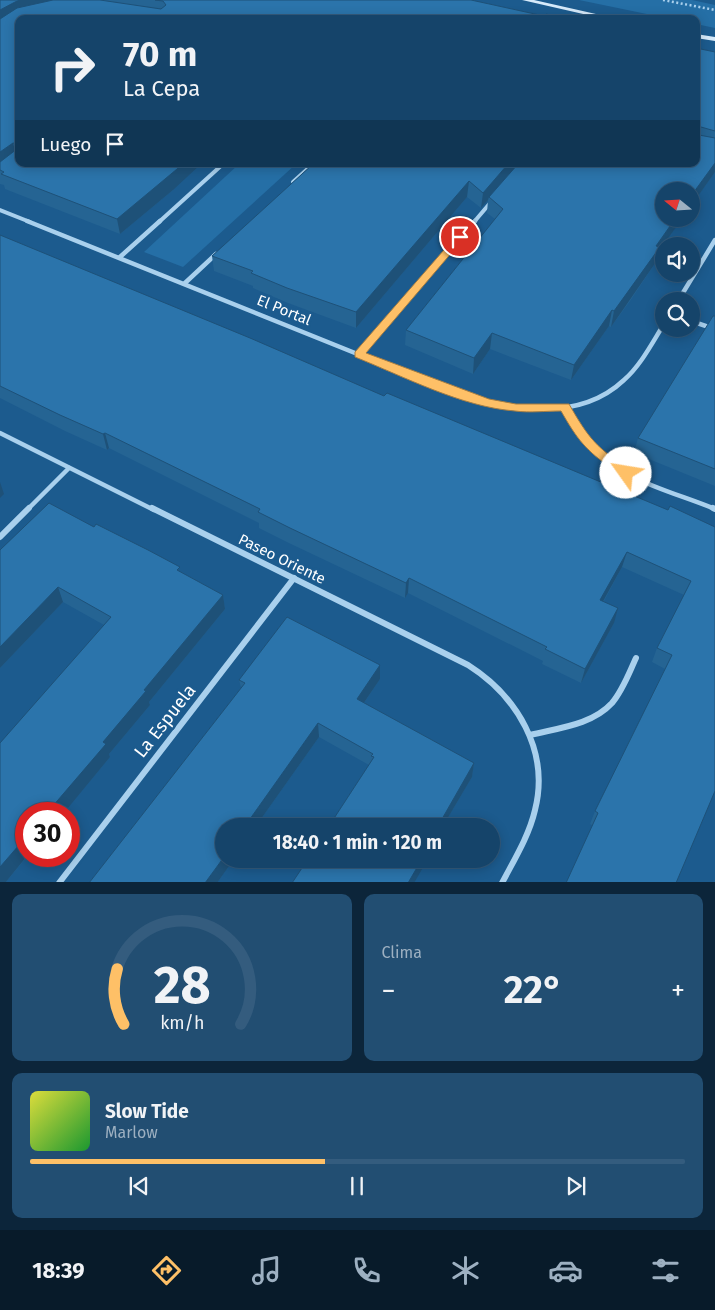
<!DOCTYPE html>
<html lang="es">
<head>
<meta charset="utf-8">
<style>
  :root { --surface:#15446a; --page:#224e72; --text:#f1f3f6; --muted:#9db0c1; --line:#345c7e; --accent:#fec067 }
  body { margin:0; font-family:"Fira Sans",sans-serif; background:var(--page); color:var(--text); height:100vh; display:flex; flex-direction:column; font-size:19px; white-space:nowrap }
  * { box-sizing:border-box; margin:0 }
  p { font-size:16px; color:var(--muted) }
  .icon { flex:none; width:28px; height:28px; fill:none; stroke:currentColor; stroke-width:2; stroke-linecap:round; stroke-linejoin:round }
  .map { position:relative; height:882px; overflow:hidden }
  .drawer { display:flex; flex-direction:column; gap:12px; padding:12px; background:#0c253a; flex:1 }
  .drawer>* { flex:none }
  .banner { position:absolute; left:15px; top:15px; width:685px; height:152px; border-radius:10px; box-shadow:0 2px 12px #0003,0 0 0 1px var(--line); background:#15446a; color:var(--text); overflow:hidden }
  .needle { width:32px; rotate:288deg }
  .fabs { position:absolute; left:655px; top:182px; display:grid; gap:10px }
  .fabs a { display:grid; place-items:center; width:45px; height:45px; border-radius:50%; background:var(--surface); box-shadow:0 2px 12px #0003,0 0 0 1px var(--line); font-size:25px }
  .speed { position:absolute; left:15px; top:802px; display:flex; gap:10px; font-size:25px; font-weight:700; text-align:center }
  .speed>* { display:grid; place-content:center; width:65px; height:65px; border-radius:50%; background:var(--surface); box-shadow:0 2px 12px #0003,0 0 0 1px var(--line); line-height:1 }
  .speed .limit { border:8px solid #d22; background:#fff; color:#111 }
  .pin { position:absolute; display:grid; place-items:center; width:42px; height:42px; color:#fff; margin:-21px; border:2px solid #fff; border-radius:50%; box-shadow:0 1px 5px #0007 }
  .me { position:absolute; width:55px; margin:-28px; rotate:302deg; stroke-linejoin:round; filter:drop-shadow(0 0 4px #0008) }
  .turn { display:flex; align-items:center; gap:18px; height:105px; padding:0 25px; font-size:22px }
  .turn .icon { width:65px; height:65px; stroke-width:2.5 }
  .turn b { display:block; font-size:35px; line-height:42px }
  .then { display:flex; align-items:center; height:48px; padding:0 25px; background:#0003; gap:10px; font-size:19px }
  .big { font-size:38px; font-weight:700; line-height:1.1 }
  .drawer .tile { flex:1; display:flex; flex-direction:column; justify-content:center; gap:8px; min-width:0; padding:0 18px; border-radius:10px; background:var(--page) }
  .drawer .dial { align-items:center; gap:0 }
  .dial svg { height:130px; overflow:visible; fill:none; stroke:var(--line); stroke-width:7; stroke-linecap:round; text-anchor:middle }
  .dial text { fill:var(--text); stroke:none }
  .song { display:flex; align-items:center; gap:15px }
  .cover { width:60px; height:60px; border-radius:8px; background:linear-gradient(135deg,hsl(60 70% 55%),hsl(130 70% 35%)) }
  .played { height:5px; border-radius:2px; background:linear-gradient(90deg,var(--accent) 45%,var(--line) 45%) }
  .keys { display:flex; justify-content:space-around; direction:ltr }
  .heat { display:flex; justify-content:space-between; align-items:center; font-size:28px; direction:ltr }
  .drawer .tiles { flex:1; display:grid; gap:12px; grid-template-columns:1fr 1fr }
  .tile:last-child { grid-column:span 2 }
  .trip { position:absolute; left:215px; top:818px; width:285px; height:50px; border-radius:25px; background:var(--surface); box-shadow:0 2px 12px #0003,0 0 0 1px var(--line); font-weight:700; line-height:50px; text-align:center }
  .tab-bar { display:flex; height:80px; justify-content:space-around; align-items:center; background:#081b2a; color:var(--muted) }
  .tab-bar .icon { width:35px; height:35px }
  .tab-bar .on { color:var(--accent) }
  .tab-bar b { font-size:22px; color:var(--text) }
  .map>svg:first-child { display:block }
  .green { fill:#256fa6 }
  .lines { fill:none; stroke-linecap:round; stroke-linejoin:round }
  .path { stroke:#a9d0ed; stroke-width:2.5; stroke-dasharray:2 2.5; stroke-linecap:butt }
  .street-far2 { stroke:#a9d0ed; stroke-width:4 }
  .street-far1 { stroke:#a9d0ed; stroke-width:4.5 }
  .street { stroke:#a9d0ed; stroke-width:6 }
  .secondary { fill:#d6eafa; fill-rule:evenodd }
  .wall { fill:#256493 }
  .shaded-wall { fill:#1e5178 }
  .building { fill:#2b74ab; stroke:#1e5178 }
  .route { fill:#fec067; stroke:#a57d43 }
  .labels { text-anchor:middle; stroke-width:5; stroke-linejoin:round; paint-order:stroke }
  .street-label { font-size:15px; fill:#fff; stroke:#1c5b8e }
  .near-street-label { font-size:18px; fill:#fff; stroke:#1c5b8e }
</style>
</head>
<body>
<div class="map">
<svg width="715" height="883" viewBox="0 0 715 883">
  <rect width="100%" height="100%" fill="#1c5b8e"/>
  <g class="green">
    <path d="M 579,0 L 692,0 L 715,5 L 715,28 L 696,24 L 696,19 L 671,19 Z"/>
    <path d="M 239,164 L 296,164 L 183,267 L 144,252 Z"/>
  </g>
  <g class="lines">
    <path class="path" d="M 663,0 L 715,10"/>
    <g class="street-far2">
      <path d="M 293,182 L 313,164"/>
      <path d="M 0,210 L 30,222"/>
      <path d="M 159,222 L 223,164"/>
      <path d="M 474,222 L 491,202"/>
    </g>
    <g class="street-far1">
      <path d="M 27,221 L 432,384 C 491,406 572,429 624,380 C 641,365 652,343 664,324"/>
      <path d="M 120,257 L 160,221"/>
      <path d="M 185,283 L 216,254"/>
      <path d="M 678,301 L 715,240"/>
      <path d="M 691,321 L 715,329"/>
      <path d="M 359,355 L 475,221"/>
      <path d="M 565,407 C 572,420 579,435 589,446 C 620,480 674,492 715,509"/>
      <path d="M 0,433 L 154,510"/>
      <path d="M 27,510 L 69,468"/>
    </g>
    <g class="street">
      <path d="M 152,508 L 468,665 C 517,696 550,751 535,810 C 529,836 514,860 502,883"/>
      <path d="M 713,508 L 715,509"/>
      <path d="M 0,537 L 29,508"/>
      <path d="M 530,735 C 558,728 592,725 612,703 C 623,690 629,673 636,658"/>
      <path d="M 59,883 L 294,578"/>
    </g>
    <g class="secondary">
      <path d="M 522,0 L 534,0 L 618,19 L 605,19 Z"/>
      <path d="M 696,34 L 715,37 L 715,41 L 696,38 Z"/>
    </g>
  </g>
  <g class="wall">
    <path d="M 0,0 L 471,0 L 544,16 L 569,19 L 19,19 L 173,190 L 120,234 L 5,189 L 4,185 L 0,184 Z"/>
    <path d="M 696,48 L 715,52 L 715,172 L 658,252 L 656,262 L 630,301 L 611,327 L 609,326 L 571,380 L 490,349 L 473,374 L 405,345 L 406,330 L 495,219 L 487,213 L 488,200 L 481,208 L 467,197 L 356,328 L 288,303 L 253,288 L 253,286 L 214,271 L 212,256 L 313,164 L 696,164 Z"/>
    <path d="M 0,235 L 384,396 L 668,510 L 715,527 L 715,791 L 592,825 L 590,824 L 595,811 L 665,669 L 652,662 L 657,648 L 684,595 L 622,567 L 604,601 L 614,623 L 581,683 L 542,664 L 543,661 L 408,593 L 405,598 L 291,544 L 259,528 L 259,523 L 109,448 L 107,450 L 65,431 L 0,398 Z"/>
    <path d="M 715,316 L 715,486 L 634,453 L 638,438 Z"/>
    <path d="M 0,550 L 181,572 L 223,595 L 225,609 L 149,702 L 150,705 L 109,754 L 110,757 L 5,883 L 104,625 L 63,602 L 0,668 Z"/>
    <path d="M 380,665 L 380,679 L 364,703 L 474,763 L 472,777 L 443,826 L 329,826 L 369,765 L 319,737 L 256,826 L 224,826 L 224,859 L 234,859 L 217,883 L 89,883 L 241,688 L 239,680 Z"/>
  </g>
  <g class="shaded-wall">
    <path d="M 20,0 L 72,0 L 0,27 L 0,10 L 15,2 Z"/>
    <path d="M 701,127 L 697,142 L 696,130 Z"/>
    <path d="M 13,143 L 17,158 L 0,170 L 0,152 Z"/>
    <path d="M 715,163 L 715,172 L 691,206 L 691,196 Z"/>
    <path d="M 183,164 L 201,164 L 173,190 L 120,234 L 117,219 Z"/>
    <path d="M 508,164 L 519,164 L 489,197 L 488,200 L 481,208 L 483,193 Z"/>
    <path d="M 469,181 L 467,197 L 356,328 L 356,312 Z"/>
    <path d="M 675,219 L 682,219 L 658,252 L 656,262 L 611,327 L 614,311 L 656,246 Z"/>
    <path d="M 612,310 L 609,326 L 571,380 L 574,365 Z"/>
    <path d="M 492,333 L 490,349 L 473,374 L 474,358 Z"/>
    <path d="M 105,433 L 109,448 L 107,450 L 103,434 Z"/>
    <path d="M 0,482 L 4,494 L 0,498 Z"/>
    <path d="M 627,552 L 622,567 L 596,614 L 600,600 Z"/>
    <path d="M 409,578 L 408,593 L 405,598 L 406,583 Z"/>
    <path d="M 58,587 L 63,602 L 0,668 L 0,647 Z"/>
    <path d="M 223,595 L 225,609 L 149,702 L 150,705 L 109,754 L 110,757 L 63,814 L 46,814 L 103,742 L 144,690 Z"/>
    <path d="M 618,608 L 614,623 L 581,683 L 585,669 Z"/>
    <path d="M 380,665 L 380,679 L 357,713 L 357,699 Z"/>
    <path d="M 318,723 L 319,737 L 256,826 L 245,826 Z"/>
    <path d="M 474,763 L 472,777 L 443,826 L 438,826 Z"/>
    <path d="M 26,837 L 26,856 L 27,856 L 5,883 L 0,883 L 0,867 Z"/>
    <path d="M 224,857 L 224,859 L 234,859 L 217,883 L 205,883 Z"/>
    <path d="M 422,859 L 428,859 L 414,883 L 408,883 Z"/>
  </g>
  <g class="building">
    <path d="M 0,0 L 20,0 L 15,2 L 0,10 Z"/>
    <path d="M 53,0 L 100,0 L 161,9 L 166,5 L 163,1 L 155,0 L 471,0 L 544,16 L 546,14 L 569,19 L 19,19 L 19,164 L 183,164 L 117,219 L 1,174 L 4,172 L 0,170 L 0,162 L 17,149 L 18,144 L 13,143 L 0,152 L 0,19 L 17,8 Z"/>
    <path d="M 696,48 L 715,52 L 715,131 L 701,127 L 696,130 Z"/>
    <path d="M 696,130 L 699,135 L 715,138 L 715,163 L 691,196 L 691,191 L 664,191 L 664,219 L 675,219 L 656,246 L 660,247 L 614,311 L 612,310 L 574,365 L 492,333 L 474,358 L 406,330 L 503,209 L 489,197 L 518,164 L 696,164 Z"/>
    <path d="M 313,164 L 508,164 L 483,193 L 469,181 L 356,312 L 287,288 L 251,273 L 253,271 L 212,256 Z"/>
    <path d="M 0,235 L 250,338 L 384,396 L 387,393 L 668,510 L 670,506 L 715,527 L 715,791 L 676,883 L 566,883 L 598,813 L 595,811 L 672,655 L 657,648 L 691,581 L 627,552 L 600,600 L 618,608 L 585,669 L 545,649 L 547,647 L 409,578 L 406,583 L 290,528 L 258,512 L 260,509 L 105,433 L 103,434 L 60,415 L 0,386 Z"/>
    <path d="M 713,316 L 715,316 L 715,469 L 638,438 Z"/>
    <path d="M 49,503 L 94,527 L 96,524 L 148,550 L 180,567 L 177,570 L 223,595 L 144,690 L 146,691 L 103,742 L 106,744 L 46,814 L 26,814 L 26,837 L 0,867 L 0,743 L 111,617 L 58,587 L 0,647 L 0,550 Z"/>
    <path d="M 287,617 L 380,665 L 357,699 L 474,763 L 438,826 L 329,826 L 374,757 L 371,756 L 373,754 L 318,723 L 245,826 L 224,826 L 224,857 L 205,883 L 89,883 L 245,683 L 239,680 Z"/>
    <path d="M 308,859 L 422,859 L 408,883 L 292,883 Z"/>
  </g>
  <path class="route" d="M 457,235 L 465,237 L 366,353 L 489,399 L 516,404 L 569,404 C 589,439 596,447 630,470 L 630,476 C 623,478 618,473 613,469 C 586,451 577,439 561,411 C 546,411 530,413 515,411 C 462,407 405,377 355,357 L 355,352 Z"/>
  <g class="labels">
    <g class="street-label">
      <text transform="translate(284 310) rotate(22)" y="5">El Portal</text>
      <text transform="translate(282 559) rotate(26)" y="5">Paseo Oriente</text>
    </g>
    <g class="near-street-label">
      <text transform="translate(165 721) rotate(-52)" y="6">La Espuela</text>
    </g>
  </g>
</svg>
<div class="fabs">
<a><svg class="needle" viewBox="-14 -14 28 28"><path d="M0-13l5 13h-10z" fill="#e53935"/><path d="M0 13l5-13h-10z" fill="#9db0c1"/></svg></a>
<a><svg class="icon" aria-label="sound" viewBox="0 0 24 24"><path d="M4 9h4l5-4v14l-5-4H4zM17 9q2 3 0 6"/></svg></a>
<a><svg class="icon" aria-label="search" viewBox="0 0 24 24"><circle cx="10" cy="10" r="6"/><path d="M15 15l6 6"/></svg></a>
</div>
<div class="speed"><div class="limit">30</div></div>
<div class="pin" style="left:460px;top:237px;background:#d93025"><svg class="icon" aria-label="arrive" viewBox="0 0 24 24"><path d="M6 21V4h12l-3 4 3 4H6"/></svg></div>
<svg class="me" style="left:626px;top:473px" viewBox="-20 -20 40 40"><circle r="19" fill="#fff"/><path d="M0-13L10 11 0 6-10 11z" fill="#fec067"/></svg>
<div class="trip">18:40 · 1 min · 120 m</div>
<div class="banner">
<div class="turn"><svg class="icon" aria-label="right" viewBox="0 0 24 24"><path d="M7 20v-9h11M14 6l5 5-5 5"/></svg><div><b>70 m</b>La Cepa</div></div>
<div class="then">Luego<svg class="icon" aria-label="arrive" viewBox="0 0 24 24"><path d="M6 21V4h12l-3 4 3 4H6"/></svg></div>
</div>
</div>
<section class="drawer">
<div class="tiles">
<div class="tile dial"><svg viewBox="0 0 100 80">
<path d="M14 69A42 42 0 1 1 86 69"/>
<path d="M14 69A42 42 0 0 1 10 35" stroke="#fec067"/>
<text x="50" y="56" font-size="32" font-weight="700">28</text>
<text x="50" y="72" font-size="11">km/h</text>
</svg></div>
<div class="tile"><p>Clima</p>
<div class="heat"><a>−</a><b class="big">22°</b><a>+</a></div>
</div>
<div class="tile">
<div class="song"><i class="cover"></i><div><b>Slow Tide</b><p>Marlow</p></div></div>
<div class="played"></div>
<div class="keys"><svg class="icon" aria-label="previous" viewBox="0 0 24 24"><path d="M18 5L8 12l10 7zM5 5v14"/></svg><svg class="icon" aria-label="pause" viewBox="0 0 24 24"><path d="M8 5v14M16 5v14"/></svg><svg class="icon" aria-label="next" viewBox="0 0 24 24"><path d="M6 5l10 7-10 7zM19 5v14"/></svg></div>
</div>
</div>
</section>
<nav class="tab-bar">
<b>18:39</b>
<svg class="icon on" aria-label="directions" viewBox="0 0 24 24"><path d="M12 3l9 9-9 9-9-9zM9 14v-3h6M13 9l2 2-2 2"/></svg>
<svg class="icon" aria-label="music" viewBox="0 0 24 24"><path d="M9 18V5l10-2v13"/><circle cx="6" cy="18" r="3"/><circle cx="16" cy="16" r="3"/></svg>
<svg class="icon" aria-label="phone" viewBox="0 0 24 24"><path d="M5 4h4l2 5-3 2q2 4 5 5l2-3 5 2v4C11 20 4 13 5 4z"/></svg>
<svg class="icon" aria-label="climate" viewBox="0 0 24 24"><path d="M12 3v18M4 7l16 10M4 17L20 7"/></svg>
<svg class="icon" aria-label="car" viewBox="0 0 24 24"><path d="M5 17H2v-5l4-1 3-4h7l3 4 3 1v5h-3M9 17h6M6 11h13"/><circle cx="7" cy="17" r="2"/><circle cx="17" cy="17" r="2"/></svg>
<svg class="icon" aria-label="filters" viewBox="0 0 24 24"><path d="M4 7h16M4 17h16"/><circle cx="9" cy="7" r="2"/><circle cx="15" cy="17" r="2"/></svg>
</nav>
</body>
</html>
